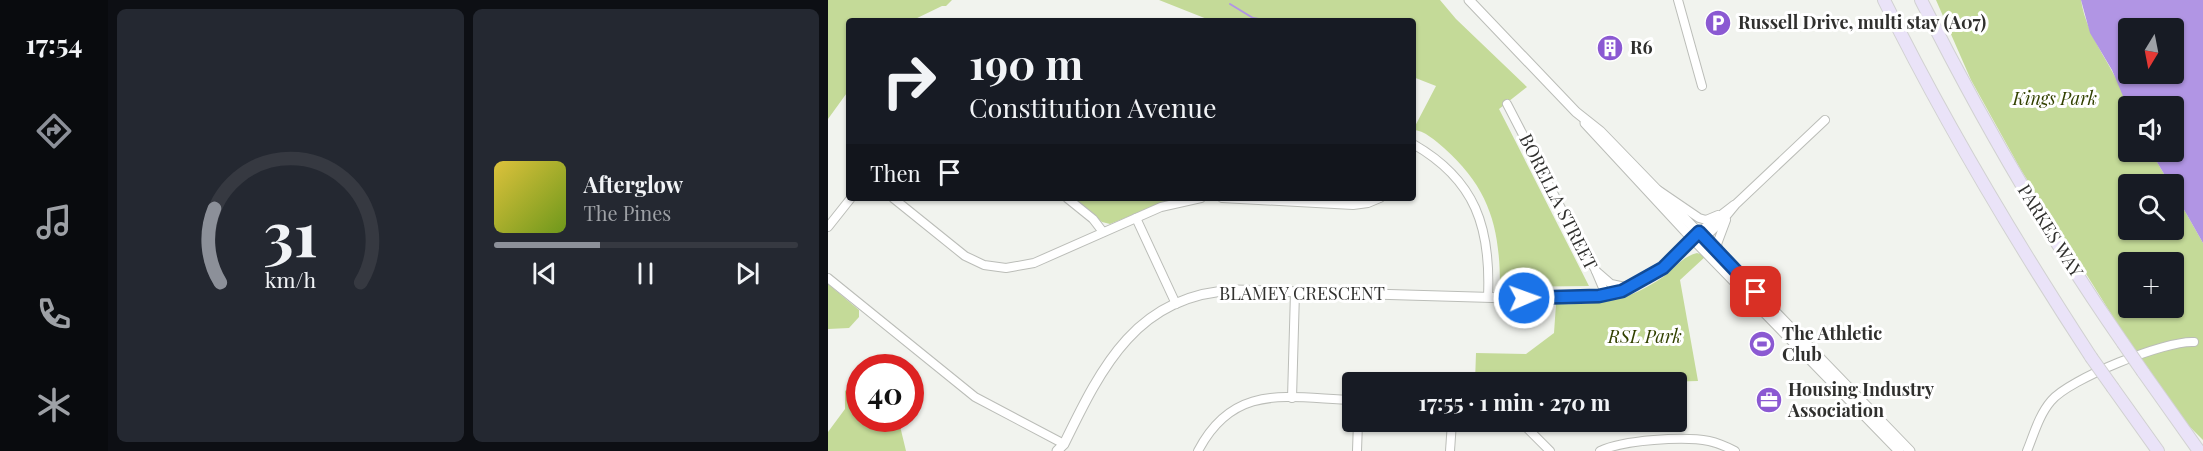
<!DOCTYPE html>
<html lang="en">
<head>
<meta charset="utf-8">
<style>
  :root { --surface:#171b24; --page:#242831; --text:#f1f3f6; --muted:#9ea1a6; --line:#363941; --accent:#8c9099 }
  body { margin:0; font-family:"Playfair Display",serif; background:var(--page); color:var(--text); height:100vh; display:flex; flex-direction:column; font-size:22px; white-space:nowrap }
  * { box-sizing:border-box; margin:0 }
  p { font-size:20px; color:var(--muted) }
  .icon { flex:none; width:33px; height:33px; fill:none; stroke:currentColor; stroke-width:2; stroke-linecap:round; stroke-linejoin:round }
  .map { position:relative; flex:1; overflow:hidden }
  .details { display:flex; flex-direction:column; gap:9px; padding:9px; background:#0d0f14; width:720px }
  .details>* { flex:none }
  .hud { position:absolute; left:18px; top:18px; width:570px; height:183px; border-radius:6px; box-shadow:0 2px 4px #0004; background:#171b24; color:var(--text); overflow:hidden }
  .needle { width:39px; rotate:190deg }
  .controls { position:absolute; left:1290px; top:18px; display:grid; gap:12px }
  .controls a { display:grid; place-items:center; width:66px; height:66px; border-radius:6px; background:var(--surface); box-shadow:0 2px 4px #0004; font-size:30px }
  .speed { position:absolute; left:18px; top:354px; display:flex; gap:12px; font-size:30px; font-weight:700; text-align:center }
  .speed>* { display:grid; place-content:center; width:78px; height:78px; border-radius:50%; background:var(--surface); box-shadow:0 2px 4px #0004; line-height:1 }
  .speed .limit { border:9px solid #d22; background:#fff; color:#111 }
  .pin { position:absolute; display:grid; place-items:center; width:51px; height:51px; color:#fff; margin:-26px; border-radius:12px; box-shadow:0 3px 9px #0006 }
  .me { position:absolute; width:66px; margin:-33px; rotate:88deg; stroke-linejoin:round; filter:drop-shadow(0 0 4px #0008) }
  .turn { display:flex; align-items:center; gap:21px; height:126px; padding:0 24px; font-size:27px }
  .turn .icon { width:78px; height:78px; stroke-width:2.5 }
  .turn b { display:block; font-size:42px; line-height:51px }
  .then { display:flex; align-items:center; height:57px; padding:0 24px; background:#0003; gap:12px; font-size:22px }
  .details .tile { flex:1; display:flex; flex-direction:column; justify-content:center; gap:9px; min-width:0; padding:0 21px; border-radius:9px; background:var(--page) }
  .details .dial { align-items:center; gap:0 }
  .dial svg { height:156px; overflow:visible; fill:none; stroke:var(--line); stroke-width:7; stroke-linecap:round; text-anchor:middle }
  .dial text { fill:var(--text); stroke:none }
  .song { display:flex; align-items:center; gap:18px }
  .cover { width:72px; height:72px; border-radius:9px; background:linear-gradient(135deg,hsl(50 70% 55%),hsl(80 70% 35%)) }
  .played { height:6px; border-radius:3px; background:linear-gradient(90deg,var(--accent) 35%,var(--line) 35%) }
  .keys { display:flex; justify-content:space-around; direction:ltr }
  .details .tiles { flex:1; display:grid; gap:9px; grid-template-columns:repeat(2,1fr) }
  .trip { position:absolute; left:514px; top:372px; width:345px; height:60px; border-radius:6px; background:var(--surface); box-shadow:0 2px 4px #0004; font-weight:700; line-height:60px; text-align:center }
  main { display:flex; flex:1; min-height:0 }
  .dock { display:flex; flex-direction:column; width:108px; justify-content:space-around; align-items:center; background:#090b0e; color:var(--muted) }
  .dock .icon { width:42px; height:42px }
  .dock .on { color:var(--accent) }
  .dock b { font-size:27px; color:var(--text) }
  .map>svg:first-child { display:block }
  .green { fill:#c4da98; fill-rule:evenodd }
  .water { fill:#b195e4; fill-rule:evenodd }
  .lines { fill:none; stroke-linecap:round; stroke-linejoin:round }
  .stream { stroke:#b195e4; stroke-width:2 }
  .minor-casing { stroke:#bbbdb8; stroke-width:10 }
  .tertiary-casing { stroke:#bbbdb8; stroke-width:11 }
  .primary-casing { stroke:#d1d1d1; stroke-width:14 }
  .minor { stroke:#fff; stroke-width:8 }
  .tertiary { stroke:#fff; stroke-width:9 }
  .primary { stroke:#eae3f8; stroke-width:12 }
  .primary-bridge-casing { stroke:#d1d1d1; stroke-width:14; stroke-linecap:butt }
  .primary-bridge { stroke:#eae3f8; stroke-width:12 }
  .route-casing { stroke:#114b97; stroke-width:15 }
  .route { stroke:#1a73e8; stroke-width:10 }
  .labels { text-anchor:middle; stroke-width:6; stroke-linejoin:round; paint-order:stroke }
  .poi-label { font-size:18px; font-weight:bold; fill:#30302e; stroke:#fff; text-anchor:start }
  .park-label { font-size:18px; font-style:italic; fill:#324100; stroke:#fff }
  .street-label { font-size:18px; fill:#30302e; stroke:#fff }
</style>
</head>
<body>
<main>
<nav class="dock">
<b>17:54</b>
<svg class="icon on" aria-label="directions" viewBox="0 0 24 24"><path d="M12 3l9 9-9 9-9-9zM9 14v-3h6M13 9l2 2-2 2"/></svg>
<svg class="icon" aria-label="music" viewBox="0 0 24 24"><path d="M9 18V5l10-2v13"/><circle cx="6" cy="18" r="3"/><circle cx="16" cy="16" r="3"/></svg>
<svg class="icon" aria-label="phone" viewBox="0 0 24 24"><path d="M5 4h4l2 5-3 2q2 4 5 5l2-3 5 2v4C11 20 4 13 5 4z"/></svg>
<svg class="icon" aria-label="climate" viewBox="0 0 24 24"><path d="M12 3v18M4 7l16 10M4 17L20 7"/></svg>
</nav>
<section class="details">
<div class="tiles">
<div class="tile dial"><svg viewBox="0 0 100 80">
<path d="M14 69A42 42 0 1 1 86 69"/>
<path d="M14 69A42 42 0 0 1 11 31" stroke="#8c9099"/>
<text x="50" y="56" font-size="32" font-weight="700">31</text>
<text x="50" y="72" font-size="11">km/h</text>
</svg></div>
<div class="tile">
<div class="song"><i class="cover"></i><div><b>Afterglow</b><p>The Pines</p></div></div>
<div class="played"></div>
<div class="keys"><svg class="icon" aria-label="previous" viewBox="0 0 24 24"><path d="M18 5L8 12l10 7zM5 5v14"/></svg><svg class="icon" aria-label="pause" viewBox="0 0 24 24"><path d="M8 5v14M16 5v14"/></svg><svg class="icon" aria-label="next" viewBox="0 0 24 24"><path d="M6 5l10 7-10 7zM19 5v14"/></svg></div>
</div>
</div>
</section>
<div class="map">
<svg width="1375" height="451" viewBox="0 0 1375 451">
  <rect width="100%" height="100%" fill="#f1f3ee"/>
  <g class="green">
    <path d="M 0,0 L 124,0 L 118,6 L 114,6 L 83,21 L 21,21 L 21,90 L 0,119 Z"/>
    <path d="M 331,0 L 612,0 L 628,19 L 699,87 L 671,109 L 761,286 L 672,287 C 672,228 662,189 616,148 C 608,141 596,130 585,130 L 608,86 L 585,77 L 585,21 L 384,21 Z"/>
    <path d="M 1108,0 L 1253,0 C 1259,40 1288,68 1299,105 C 1304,119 1300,137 1300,152 L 1323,152 L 1342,184 L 1300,184 L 1300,230 L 1346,230 L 1346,192 L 1375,243 L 1375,440 L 1354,419 L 1297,336 L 1193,170 L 1143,80 ZM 1300,262 L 1346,262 L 1346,308 L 1300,308 Z"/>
    <path d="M 244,198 L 346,198 L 282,224 L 274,222 Z"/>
    <path d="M 869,253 L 878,256 L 852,280 L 870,381 L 833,382 L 647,382 L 648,353 L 698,354 L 726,333 L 728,304 C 771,305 799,302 835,277 C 846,269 855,256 869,253 Z"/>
    <path d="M 0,284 L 31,310 L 31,317 L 21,328 L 0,329 Z"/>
    <path d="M 31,379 L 32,418 L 57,419 L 68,426 L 74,419 L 79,419 L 72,426 L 78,451 L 0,451 L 0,432 L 17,409 L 17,391 Z"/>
  </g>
  <path class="water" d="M 1253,0 L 1375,0 L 1375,243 L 1346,192 L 1346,184 L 1342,184 L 1323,152 L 1346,152 L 1346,106 L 1300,106 L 1300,108 L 1284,70 L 1262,33 ZM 1300,28 L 1346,28 L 1346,74 L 1300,74 Z"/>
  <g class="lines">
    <path class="stream" d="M 402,4 L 425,18 L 442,21"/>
    <defs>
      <g id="minor">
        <path d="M 850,0 L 874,86"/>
        <path d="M 679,104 L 750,241 L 767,269 L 778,295"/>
        <path d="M 585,144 C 648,180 663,228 660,297"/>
        <path d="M 830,190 L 871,218 L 878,220 L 890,215"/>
        <path d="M 65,198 L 137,256 L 156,265 L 178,268 L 206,263 L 333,207 L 373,198"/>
        <path d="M 239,198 L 265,219 L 275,232"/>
        <path d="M 394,198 L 525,205 L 540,203 L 552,198"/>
        <path d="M 308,218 L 348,304"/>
        <path d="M 0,227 L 23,198"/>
        <path d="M 871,232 L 906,205"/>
        <path d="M 876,238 L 894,221 L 908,204 L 997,120"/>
        <path d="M 891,254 L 889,244 L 898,220"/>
        <path d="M 768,271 L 783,284 L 802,288"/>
        <path d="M 0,278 L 147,397 L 236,444"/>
        <path d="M 464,398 L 467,292"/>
        <path d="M 693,422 L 722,451"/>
        <path d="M 370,451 C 406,382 459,398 525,400"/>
        <path d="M 529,451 L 530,422"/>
        <path d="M 622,451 L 624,422"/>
        <path d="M 772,451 C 795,440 856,436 881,441 C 890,443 899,447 907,451"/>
        <path d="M 1199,451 C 1206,434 1211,415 1223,401 C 1241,379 1338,340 1366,342"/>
      </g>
      <g id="tertiary">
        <path d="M 641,0 L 748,112 L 772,131 L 804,164 L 1082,451"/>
        <path d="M 757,123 L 857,231 L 1071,451"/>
        <path d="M 229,451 L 236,444 C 274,366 309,294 408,290 L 713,299 L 771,296 L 802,288 L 827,274 L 841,263 L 871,232"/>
      </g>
      <g id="primary">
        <path d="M 1056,0 C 1117,124 1188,242 1263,357"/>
        <path d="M 1093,0 C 1153,119 1219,234 1295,343"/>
        <path d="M 1315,372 L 1371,451"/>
        <path d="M 1285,388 L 1330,451"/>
      </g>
    </defs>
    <use href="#minor" class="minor-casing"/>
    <use href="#tertiary" class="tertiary-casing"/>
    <use href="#primary" class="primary-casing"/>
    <use href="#minor" class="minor"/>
    <use href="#tertiary" class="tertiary"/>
    <use href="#primary" class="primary"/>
    <defs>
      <g id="primary-bridge">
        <path d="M 1295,343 L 1315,372"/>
        <path d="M 1263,357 L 1285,388"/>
      </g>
    </defs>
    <use href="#primary-bridge" class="primary-bridge-casing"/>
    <use href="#primary-bridge" class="primary-bridge"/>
  </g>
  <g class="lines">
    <defs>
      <path id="route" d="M 696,298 L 771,296 L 794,291 L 835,268 L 871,232 L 928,292"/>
    </defs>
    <use href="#route" class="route-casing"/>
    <use href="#route" class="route"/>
  </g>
  <defs>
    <symbol id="parking-disc" viewBox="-11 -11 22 22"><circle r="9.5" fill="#8b59d2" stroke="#fff"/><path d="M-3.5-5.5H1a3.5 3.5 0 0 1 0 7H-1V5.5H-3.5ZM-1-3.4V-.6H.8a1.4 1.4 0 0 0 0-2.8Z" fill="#fff"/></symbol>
    <symbol id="building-disc" viewBox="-11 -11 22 22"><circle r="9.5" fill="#8b59d2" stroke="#fff"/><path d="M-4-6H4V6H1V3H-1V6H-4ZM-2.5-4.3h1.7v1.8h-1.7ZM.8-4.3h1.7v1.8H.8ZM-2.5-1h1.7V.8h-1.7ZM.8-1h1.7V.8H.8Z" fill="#fff"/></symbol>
    <symbol id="stadium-disc" viewBox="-11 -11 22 22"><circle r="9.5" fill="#8b59d2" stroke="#fff"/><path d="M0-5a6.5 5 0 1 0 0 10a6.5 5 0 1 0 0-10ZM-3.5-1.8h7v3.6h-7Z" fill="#fff"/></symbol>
    <symbol id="office-disc" viewBox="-11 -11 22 22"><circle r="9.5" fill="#8b59d2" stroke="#fff"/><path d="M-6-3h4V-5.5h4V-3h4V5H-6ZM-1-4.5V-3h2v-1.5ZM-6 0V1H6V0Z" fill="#fff"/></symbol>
  </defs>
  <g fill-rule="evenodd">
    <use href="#parking-disc" x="875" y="8" width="30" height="30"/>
    <use href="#building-disc" x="767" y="33" width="30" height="30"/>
    <use href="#stadium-disc" x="919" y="329" width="30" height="30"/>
    <use href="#office-disc" x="926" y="385" width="30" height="30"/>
  </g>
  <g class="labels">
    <g class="poi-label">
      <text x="910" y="29">Russell Drive, multi stay (A07)</text>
      <text x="802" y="54">R6</text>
      <text x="954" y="340">The Athletic<tspan x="954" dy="21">Club</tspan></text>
      <text x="960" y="396">Housing Industry<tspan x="960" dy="21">Association</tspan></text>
    </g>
    <g class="park-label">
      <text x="1227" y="105">Kings Park</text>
      <text x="817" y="343">RSL Park</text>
    </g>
    <g class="street-label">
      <text transform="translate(730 202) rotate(63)" y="6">BORELLA STREET</text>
      <text transform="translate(1222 231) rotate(58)" y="6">PARKES WAY</text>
      <text x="474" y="300">BLAMEY CRESCENT</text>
    </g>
  </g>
</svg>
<div class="controls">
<a><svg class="needle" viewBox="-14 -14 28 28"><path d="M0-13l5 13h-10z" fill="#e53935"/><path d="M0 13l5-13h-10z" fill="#9ea1a6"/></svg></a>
<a><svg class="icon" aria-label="sound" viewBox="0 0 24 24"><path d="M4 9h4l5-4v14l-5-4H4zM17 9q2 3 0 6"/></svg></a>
<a><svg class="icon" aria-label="search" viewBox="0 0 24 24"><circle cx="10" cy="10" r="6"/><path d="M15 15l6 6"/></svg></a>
<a>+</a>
</div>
<div class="speed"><div class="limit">40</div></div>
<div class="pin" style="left:928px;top:292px;background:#d93025"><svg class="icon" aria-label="arrive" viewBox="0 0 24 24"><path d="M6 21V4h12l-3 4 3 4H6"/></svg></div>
<svg class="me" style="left:696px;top:298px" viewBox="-20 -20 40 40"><circle r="17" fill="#1a73e8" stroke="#fff" stroke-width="3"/><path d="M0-11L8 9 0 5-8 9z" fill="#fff"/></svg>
<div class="trip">17:55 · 1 min · 270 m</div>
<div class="hud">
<div class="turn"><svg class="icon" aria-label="right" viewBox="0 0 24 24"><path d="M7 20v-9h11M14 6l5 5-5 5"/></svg><div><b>190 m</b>Constitution Avenue</div></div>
<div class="then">Then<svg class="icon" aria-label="arrive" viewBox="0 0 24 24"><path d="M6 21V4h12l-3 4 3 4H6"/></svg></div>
</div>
</div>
</main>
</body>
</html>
